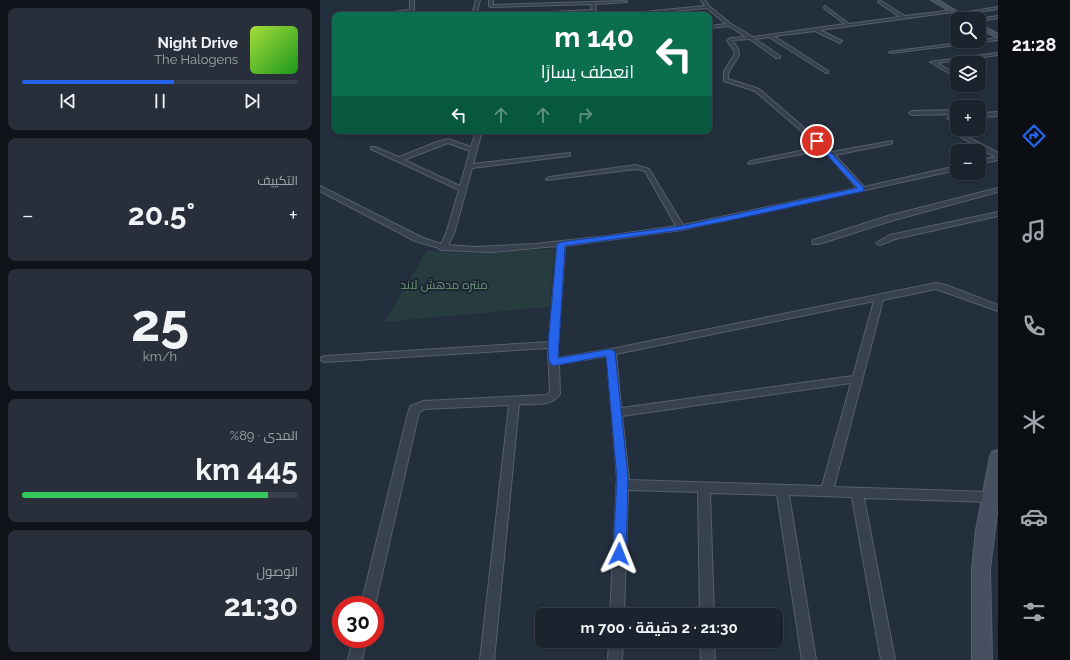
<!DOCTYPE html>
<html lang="ar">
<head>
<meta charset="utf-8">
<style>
  :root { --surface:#1b232e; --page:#282f3a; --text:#f1f3f6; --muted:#a0a4aa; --line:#39404a; --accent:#2563eb }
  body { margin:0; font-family:Raleway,Cairo,sans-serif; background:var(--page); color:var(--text); direction:rtl; height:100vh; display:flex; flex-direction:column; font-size:15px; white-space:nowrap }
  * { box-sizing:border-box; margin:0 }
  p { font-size:13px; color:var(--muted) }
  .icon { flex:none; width:22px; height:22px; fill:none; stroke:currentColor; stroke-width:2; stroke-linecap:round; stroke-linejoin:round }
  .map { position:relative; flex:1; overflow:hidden; direction:ltr }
  .side { display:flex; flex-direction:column; gap:8px; padding:8px; background:#0f1319; width:320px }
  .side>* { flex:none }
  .guide { position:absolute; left:12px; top:12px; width:380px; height:122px; border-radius:8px; box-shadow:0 2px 6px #0003,0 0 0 1px var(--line); direction:rtl; background:#0b6e4f; color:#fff; overflow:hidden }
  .tools { position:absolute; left:630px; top:12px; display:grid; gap:8px }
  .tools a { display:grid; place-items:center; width:36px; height:36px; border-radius:8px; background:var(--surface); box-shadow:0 2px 6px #0003,0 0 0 1px var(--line); font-size:20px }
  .speed { position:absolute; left:12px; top:596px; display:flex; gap:8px; font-size:20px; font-weight:700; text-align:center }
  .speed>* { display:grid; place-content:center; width:52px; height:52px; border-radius:50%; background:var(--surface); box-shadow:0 2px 6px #0003,0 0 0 1px var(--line); line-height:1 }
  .speed .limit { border:6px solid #d22; background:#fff; color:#111 }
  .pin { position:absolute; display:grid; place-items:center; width:34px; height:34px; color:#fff; margin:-17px; border:2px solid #fff; border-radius:50%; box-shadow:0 1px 4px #0007 }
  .me { position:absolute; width:44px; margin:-22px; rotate:2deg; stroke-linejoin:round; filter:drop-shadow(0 0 3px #0008) }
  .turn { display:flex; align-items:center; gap:14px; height:84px; padding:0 12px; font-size:18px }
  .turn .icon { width:52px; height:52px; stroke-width:2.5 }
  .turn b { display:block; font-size:28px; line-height:34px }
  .lanes { display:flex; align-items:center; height:38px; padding:0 12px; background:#0003; justify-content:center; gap:20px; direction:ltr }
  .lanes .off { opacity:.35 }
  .big { font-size:30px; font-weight:700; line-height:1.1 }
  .side .tile { flex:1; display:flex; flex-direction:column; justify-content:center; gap:6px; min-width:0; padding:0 14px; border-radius:8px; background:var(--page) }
  .side .dial { align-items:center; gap:0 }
  .dial b { font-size:52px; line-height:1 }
  .song { display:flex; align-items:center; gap:12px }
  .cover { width:48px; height:48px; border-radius:6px; background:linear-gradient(135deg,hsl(80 70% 55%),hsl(120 70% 35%)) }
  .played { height:4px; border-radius:2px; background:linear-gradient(90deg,var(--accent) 55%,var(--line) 55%) }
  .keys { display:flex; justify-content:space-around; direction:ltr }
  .heat { display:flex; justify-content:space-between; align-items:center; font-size:22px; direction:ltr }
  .charge { height:6px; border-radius:3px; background:linear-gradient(90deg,#34c759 89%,var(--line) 0) }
  .trip { position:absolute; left:215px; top:608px; width:248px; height:40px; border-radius:8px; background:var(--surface); box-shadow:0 2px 6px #0003,0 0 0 1px var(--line); font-weight:700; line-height:40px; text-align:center; direction:rtl }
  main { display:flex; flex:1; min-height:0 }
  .menu { display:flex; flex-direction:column; width:72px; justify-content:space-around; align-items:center; background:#0b0e12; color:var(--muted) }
  .menu .icon { width:28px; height:28px }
  .menu .selected { color:var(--accent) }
  .menu b { font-size:18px; color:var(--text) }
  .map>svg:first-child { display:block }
  .green { fill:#263c3f }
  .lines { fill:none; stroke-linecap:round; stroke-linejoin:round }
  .street-casing { stroke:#565f6c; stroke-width:2 }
  .secondary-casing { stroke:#565f6c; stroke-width:2 }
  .street { fill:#38414e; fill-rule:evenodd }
  .secondary { fill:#465061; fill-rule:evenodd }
  .route { fill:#2563eb; stroke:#184099 }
  .labels { text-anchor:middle; stroke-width:4; stroke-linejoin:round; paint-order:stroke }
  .park-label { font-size:12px; fill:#6b9a76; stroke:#1d2633 }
</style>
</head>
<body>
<main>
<nav class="menu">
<b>21:28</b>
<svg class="icon selected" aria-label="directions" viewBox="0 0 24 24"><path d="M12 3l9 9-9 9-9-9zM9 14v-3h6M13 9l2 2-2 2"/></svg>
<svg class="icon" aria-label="music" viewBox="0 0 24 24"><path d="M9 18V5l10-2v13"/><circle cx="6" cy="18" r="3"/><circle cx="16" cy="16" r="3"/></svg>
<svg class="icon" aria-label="phone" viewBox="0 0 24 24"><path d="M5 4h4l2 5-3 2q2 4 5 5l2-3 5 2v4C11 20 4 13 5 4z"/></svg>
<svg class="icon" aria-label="climate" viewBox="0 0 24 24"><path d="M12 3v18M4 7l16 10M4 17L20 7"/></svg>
<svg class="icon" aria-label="car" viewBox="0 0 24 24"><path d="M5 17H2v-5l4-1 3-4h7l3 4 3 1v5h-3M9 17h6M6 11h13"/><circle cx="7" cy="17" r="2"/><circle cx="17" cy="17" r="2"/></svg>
<svg class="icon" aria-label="filters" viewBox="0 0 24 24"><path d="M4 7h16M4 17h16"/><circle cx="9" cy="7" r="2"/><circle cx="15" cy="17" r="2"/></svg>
</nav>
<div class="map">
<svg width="678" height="660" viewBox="0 0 678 660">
  <rect width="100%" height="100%" fill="#242f3e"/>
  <path class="green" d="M 234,249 L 230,307 L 64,322 L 107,250 L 133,253 Z"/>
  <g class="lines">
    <defs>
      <g id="street">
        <path d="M 90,0 L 94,0 L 94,15 L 90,15 L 90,12 L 44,15 L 90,10 Z"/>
        <path d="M 156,0 L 160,0 L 156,15 L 152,15 Z"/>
        <path d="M 169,0 L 173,0 L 173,5 L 305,1 L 307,2 L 275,4 L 276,11 L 272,13 L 171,15 L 272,10 L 271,4 L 171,7 L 169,6 Z"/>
        <path d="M 381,0 L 385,0 L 389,6 L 411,24 L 433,37 L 525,24 L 504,8 L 505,6 L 529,24 L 580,17 L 558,2 L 559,0 L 585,16 L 634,10 L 633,12 L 500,30 L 522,41 L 520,43 L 495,31 L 454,36 L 508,71 L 508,73 L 506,73 L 449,37 L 435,39 L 460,56 L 460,58 L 456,58 L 430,39 L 412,40 L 418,49 L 419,54 C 416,64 407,68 408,79 L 439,89 L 512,152 L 572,141 L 572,143 L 570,144 L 515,155 L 544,187 L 637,166 L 637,170 L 361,230 L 245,246 L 238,345 L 238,358 L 291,349 L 616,283 L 626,285 L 678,305 L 678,311 L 616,289 L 563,300 L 514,487 L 671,492 L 675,493 L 677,497 L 675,501 L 671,502 L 544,498 L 575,660 L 561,660 L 532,497 L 469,495 L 496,660 L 482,660 L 457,495 L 390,493 L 394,615 L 380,615 L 378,492 L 308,490 L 304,615 L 290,615 L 297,478 L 287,356 L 239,364 L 240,394 C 232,407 212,404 199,404 L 174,660 L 160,660 L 189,405 L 105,409 L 99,412 L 55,605 L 41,605 L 88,413 L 91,406 L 103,401 L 226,395 L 230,392 L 228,348 L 5,362 L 2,361 L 0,359 L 2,357 L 5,356 L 229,342 L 237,246 L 171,252 L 120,250 L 119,248 L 95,241 L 0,191 L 0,186 L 101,237 L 121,244 L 126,234 L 139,190 L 51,149 L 51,147 L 55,147 L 79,157 L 117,142 L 128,139 L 151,147 L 156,131 L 162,131 L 153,164 L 250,153 L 250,155 L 248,156 L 152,168 L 134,234 L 128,245 L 156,247 L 215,244 L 287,236 L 356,226 L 325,171 L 316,169 L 227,180 L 226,179 L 229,177 L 316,165 L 329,169 L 363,225 L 537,188 L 504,150 L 429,164 L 428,163 L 431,161 L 500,147 L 435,91 L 404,81 L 404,71 L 415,54 L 413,49 L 407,41 L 410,38 L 426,37 L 409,26 L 389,28 L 389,26 L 406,24 L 387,8 L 309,15 L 293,15 L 385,6 ZM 128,143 L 150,151 L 140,186 L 84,160 ZM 554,301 L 533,376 L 301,408 L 296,354 ZM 531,383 L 502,486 L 309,480 L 302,416 Z"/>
        <path d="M 678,7 L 678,9 L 638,15 L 636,14 Z"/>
        <path d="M 678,16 L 678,18 L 659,21 L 658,19 Z"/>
        <path d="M 678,38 L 678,40 L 571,53 L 569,52 Z"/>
        <path d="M 678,53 L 678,55 L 617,63 L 637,75 L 637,78 L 610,62 Z"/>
        <path d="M 637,110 L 637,114 L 592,115 L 589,113 L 592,111 Z"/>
        <path d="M 678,112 L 678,116 L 659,117 L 659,113 Z"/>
        <path d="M 637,114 L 637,118 L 634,119 L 637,121 L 637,126 L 627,118 Z"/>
        <path d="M 644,129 L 650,129 L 652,132 L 646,136 L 678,153 L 678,160 L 659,164 L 659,160 L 675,157 L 642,138 L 639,135 L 646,131 Z"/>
        <path d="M 678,188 L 678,192 L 574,220 L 499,244 L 493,244 L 492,242 L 493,240 L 568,216 Z"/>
        <path d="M 678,212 L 678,216 L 575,239 L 560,245 L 556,243 L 570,235 Z"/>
        <path d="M 33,639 L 47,639 L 42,660 L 28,660 Z"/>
        <path d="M 289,641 L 303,641 L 302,660 L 288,660 Z"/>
        <path d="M 380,641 L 394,641 L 395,660 L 381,660 Z"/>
      </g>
      <g id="secondary">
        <path d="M 611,0 L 618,0 L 650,19 L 643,19 Z"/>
        <path d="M 659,24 L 678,34 L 678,38 L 659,28 Z"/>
        <path d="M 678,450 L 678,505 L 670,569 L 672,660 L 652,660 L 652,569 L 656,530 L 670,457 L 672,452 Z"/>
      </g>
    </defs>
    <use href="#street" class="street-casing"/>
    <use href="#secondary" class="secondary-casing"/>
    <use href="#street" class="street"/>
    <use href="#secondary" class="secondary"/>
  </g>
  <path class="route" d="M 495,140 L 499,140 L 544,188 L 544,191 L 421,218 L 361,230 L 245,246 L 238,358 L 291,349 L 295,352 L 308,478 L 306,554 L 304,559 L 299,560 L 295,559 L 293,554 L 297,478 L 286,356 L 233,366 L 229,362 L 228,345 L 237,244 L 241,242 L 361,226 L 537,188 L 495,142 Z"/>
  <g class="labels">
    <g class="park-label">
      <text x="124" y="289">منتره مدهش لاند</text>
    </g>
  </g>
</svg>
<div class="tools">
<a><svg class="icon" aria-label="search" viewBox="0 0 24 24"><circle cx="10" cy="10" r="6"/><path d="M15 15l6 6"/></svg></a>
<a><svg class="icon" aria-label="layers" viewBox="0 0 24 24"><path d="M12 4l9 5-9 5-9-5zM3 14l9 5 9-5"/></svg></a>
<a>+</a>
<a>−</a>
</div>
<div class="speed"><div class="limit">30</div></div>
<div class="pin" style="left:497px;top:141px;background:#d93025"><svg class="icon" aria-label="arrive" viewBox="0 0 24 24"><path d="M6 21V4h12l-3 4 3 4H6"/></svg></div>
<svg class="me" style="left:299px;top:554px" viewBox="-20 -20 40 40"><path d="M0-17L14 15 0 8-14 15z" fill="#2563eb" stroke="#fff" stroke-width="4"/></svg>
<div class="trip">21:30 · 2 دقيقة · 700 m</div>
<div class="guide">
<div class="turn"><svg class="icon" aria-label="left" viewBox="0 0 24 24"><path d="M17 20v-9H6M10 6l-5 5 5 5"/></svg><div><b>140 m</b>انعطف يسارًا</div></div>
<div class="lanes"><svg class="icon" aria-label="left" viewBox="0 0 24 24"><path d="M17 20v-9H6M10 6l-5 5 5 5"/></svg><svg class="icon off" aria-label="ahead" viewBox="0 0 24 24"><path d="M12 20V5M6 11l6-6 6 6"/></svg><svg class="icon off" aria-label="ahead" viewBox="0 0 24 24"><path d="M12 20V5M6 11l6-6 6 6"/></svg><svg class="icon off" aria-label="right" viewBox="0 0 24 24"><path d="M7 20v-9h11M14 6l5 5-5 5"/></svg></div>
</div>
</div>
<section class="side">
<div class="tile">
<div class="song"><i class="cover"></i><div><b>Night Drive</b><p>The Halogens</p></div></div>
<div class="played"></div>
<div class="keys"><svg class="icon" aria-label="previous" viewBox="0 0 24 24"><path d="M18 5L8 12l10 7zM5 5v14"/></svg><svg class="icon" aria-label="pause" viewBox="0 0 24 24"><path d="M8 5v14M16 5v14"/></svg><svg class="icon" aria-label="next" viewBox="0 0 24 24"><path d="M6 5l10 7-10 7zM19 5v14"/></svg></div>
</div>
<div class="tile"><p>التكييف</p>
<div class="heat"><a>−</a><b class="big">20.5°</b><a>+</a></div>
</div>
<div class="tile dial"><b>25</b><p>km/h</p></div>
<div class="tile"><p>المدى · 89%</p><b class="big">445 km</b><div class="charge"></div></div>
<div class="tile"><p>الوصول</p><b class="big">21:30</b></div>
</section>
</main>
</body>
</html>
